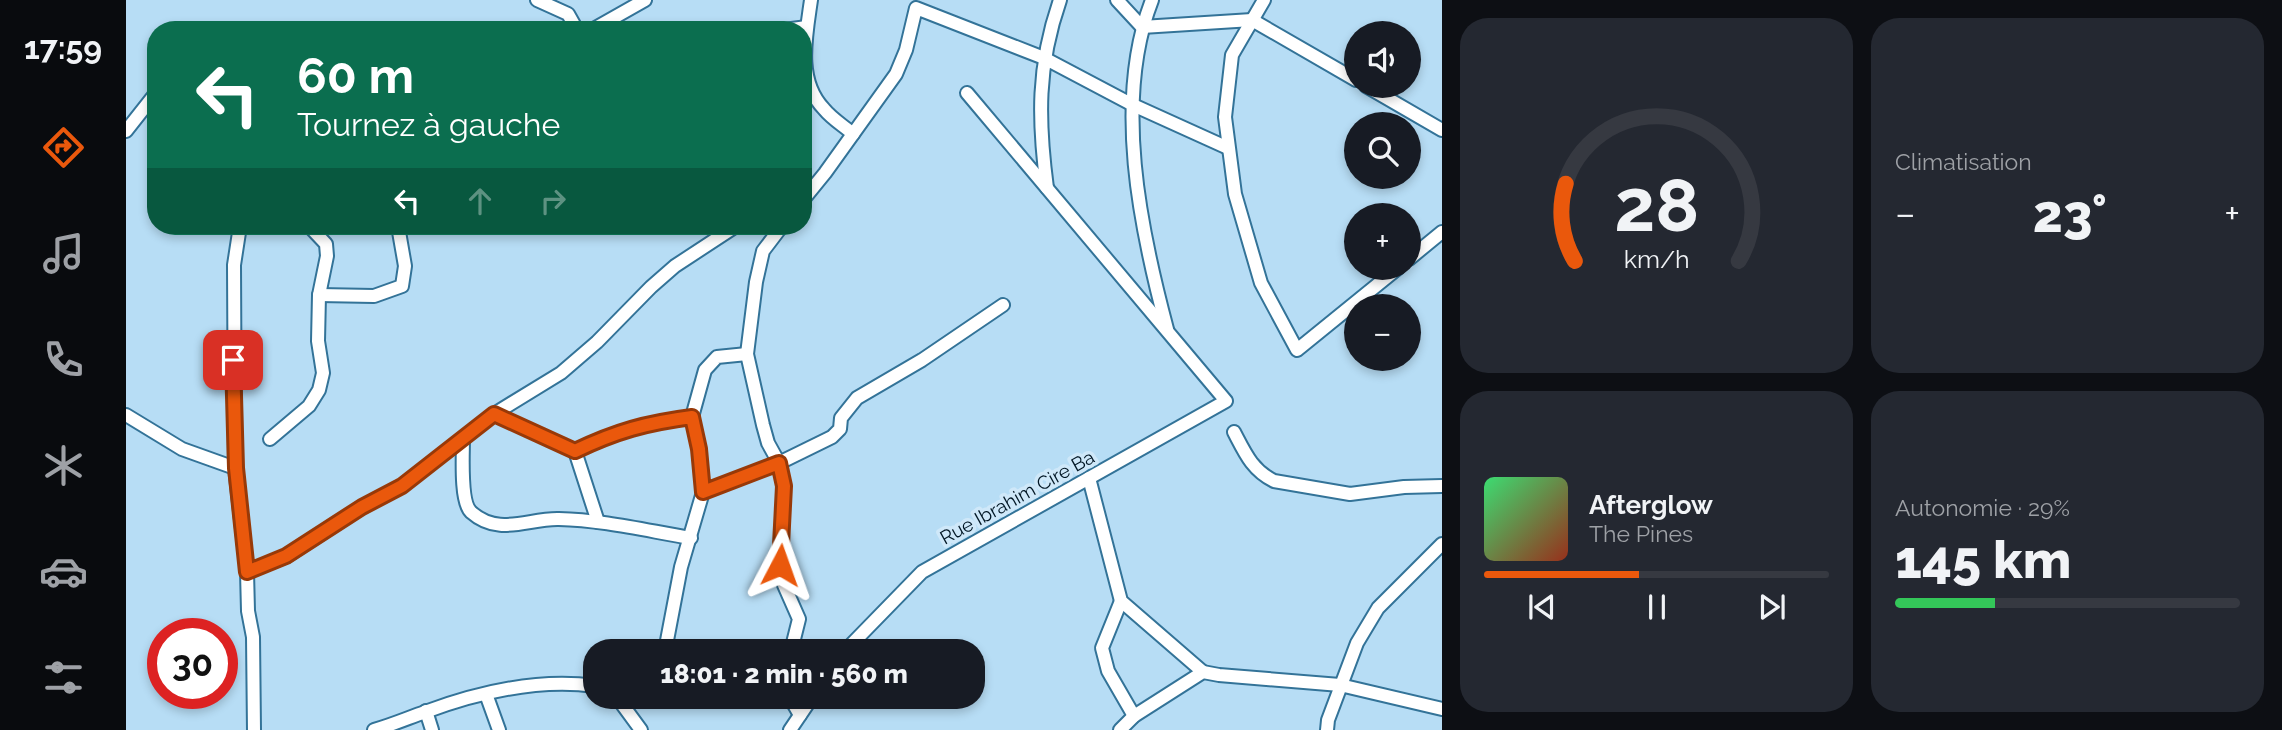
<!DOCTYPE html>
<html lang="fr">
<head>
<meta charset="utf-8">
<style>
  :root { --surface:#171b24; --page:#242831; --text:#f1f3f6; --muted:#9ea1a6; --line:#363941; --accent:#ea580c }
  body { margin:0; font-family:Raleway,sans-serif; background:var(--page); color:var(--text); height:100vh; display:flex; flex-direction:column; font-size:26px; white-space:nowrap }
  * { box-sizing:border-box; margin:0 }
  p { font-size:23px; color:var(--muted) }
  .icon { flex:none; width:38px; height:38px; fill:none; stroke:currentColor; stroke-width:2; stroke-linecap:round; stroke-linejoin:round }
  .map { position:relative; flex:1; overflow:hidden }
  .details { display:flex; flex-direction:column; gap:18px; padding:18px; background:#0d0f14; width:840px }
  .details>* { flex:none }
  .hud { position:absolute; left:21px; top:21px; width:665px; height:214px; border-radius:28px; box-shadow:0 4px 10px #0003; background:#0b6e4f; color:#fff; overflow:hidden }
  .fabs { position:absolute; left:1218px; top:21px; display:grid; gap:14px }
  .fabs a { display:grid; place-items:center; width:77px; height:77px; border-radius:50%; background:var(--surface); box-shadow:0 4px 10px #0003; font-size:35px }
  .speed { position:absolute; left:21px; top:618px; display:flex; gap:14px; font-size:35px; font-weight:700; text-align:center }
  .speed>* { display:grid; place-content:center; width:91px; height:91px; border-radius:50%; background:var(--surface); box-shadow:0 4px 10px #0003; line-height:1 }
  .speed .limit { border:10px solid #d22; background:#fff; color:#111 }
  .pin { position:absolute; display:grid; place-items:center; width:60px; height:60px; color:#fff; margin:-30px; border-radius:14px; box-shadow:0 4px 10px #0006 }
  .me { position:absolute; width:77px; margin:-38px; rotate:4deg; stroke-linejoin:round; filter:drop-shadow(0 0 5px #0008) }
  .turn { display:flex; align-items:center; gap:24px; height:147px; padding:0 35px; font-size:32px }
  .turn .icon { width:91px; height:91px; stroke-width:2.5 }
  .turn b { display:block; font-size:49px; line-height:60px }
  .lanes { display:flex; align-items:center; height:66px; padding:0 35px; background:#0003; justify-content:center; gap:35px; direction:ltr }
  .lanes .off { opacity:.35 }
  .big { font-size:52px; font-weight:800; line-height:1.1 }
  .details .widget { flex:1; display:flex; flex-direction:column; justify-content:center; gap:10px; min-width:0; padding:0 24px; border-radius:28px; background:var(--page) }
  .details .dial { align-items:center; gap:0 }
  .dial svg { height:182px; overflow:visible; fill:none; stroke:var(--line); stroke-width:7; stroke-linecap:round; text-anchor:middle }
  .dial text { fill:var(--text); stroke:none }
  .song { display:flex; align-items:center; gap:21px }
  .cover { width:84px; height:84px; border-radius:10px; background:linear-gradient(135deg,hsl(140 70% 55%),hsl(10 70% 35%)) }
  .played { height:7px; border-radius:4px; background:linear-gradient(90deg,var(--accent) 45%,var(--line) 45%) }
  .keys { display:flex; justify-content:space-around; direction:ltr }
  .heat { display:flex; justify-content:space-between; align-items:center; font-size:38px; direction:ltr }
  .charge { height:10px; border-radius:5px; background:linear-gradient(90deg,#34c759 29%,var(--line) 0) }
  .details .tiles { flex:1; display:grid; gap:18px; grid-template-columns:repeat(2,1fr) }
  .trip { position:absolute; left:457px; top:639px; width:402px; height:70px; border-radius:28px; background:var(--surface); box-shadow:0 4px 10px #0003; font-weight:800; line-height:70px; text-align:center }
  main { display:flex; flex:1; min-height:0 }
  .tabs { display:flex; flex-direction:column; width:126px; justify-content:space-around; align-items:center; background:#090b0e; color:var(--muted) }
  .tabs .icon { width:49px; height:49px }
  .tabs .current { color:var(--accent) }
  .tabs b { font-size:32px; color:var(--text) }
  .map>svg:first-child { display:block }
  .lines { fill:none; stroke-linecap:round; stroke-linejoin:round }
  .street-casing { stroke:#337398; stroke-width:16 }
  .street { stroke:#fff; stroke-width:12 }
  .route-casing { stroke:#983908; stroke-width:18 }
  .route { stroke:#ea580c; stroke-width:12 }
  .labels { text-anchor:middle; stroke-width:7; stroke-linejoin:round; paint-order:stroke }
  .street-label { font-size:19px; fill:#001624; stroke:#cfe8f9 }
</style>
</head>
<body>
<main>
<nav class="tabs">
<b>17:59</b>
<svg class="icon current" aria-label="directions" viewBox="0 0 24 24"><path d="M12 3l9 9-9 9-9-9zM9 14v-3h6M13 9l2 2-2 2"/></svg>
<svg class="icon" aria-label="music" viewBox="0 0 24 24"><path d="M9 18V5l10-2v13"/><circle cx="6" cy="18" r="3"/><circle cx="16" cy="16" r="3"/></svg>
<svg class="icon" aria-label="phone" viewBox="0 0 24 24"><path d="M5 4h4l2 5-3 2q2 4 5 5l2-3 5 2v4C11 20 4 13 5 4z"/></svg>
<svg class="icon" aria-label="climate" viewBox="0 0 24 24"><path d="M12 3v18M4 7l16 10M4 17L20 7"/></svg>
<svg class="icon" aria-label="car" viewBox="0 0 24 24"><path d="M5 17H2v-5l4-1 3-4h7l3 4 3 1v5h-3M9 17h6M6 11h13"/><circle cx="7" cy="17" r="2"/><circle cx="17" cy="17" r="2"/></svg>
<svg class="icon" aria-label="filters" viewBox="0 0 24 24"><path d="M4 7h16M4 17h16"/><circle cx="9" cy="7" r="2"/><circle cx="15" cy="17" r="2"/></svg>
</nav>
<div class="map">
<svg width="1316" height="730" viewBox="0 0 1316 730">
  <rect width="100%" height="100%" fill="#b7ddf5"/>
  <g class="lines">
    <defs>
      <g id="street">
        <path d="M 411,0 L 442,14 L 451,30"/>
        <path d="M 685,0 C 680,36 670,80 698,109 C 706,119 718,126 727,134"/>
        <path d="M 991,0 L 1016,27 L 1126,20 L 1230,80"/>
        <path d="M 1026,0 C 987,100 1014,228 1041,329"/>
        <path d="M 1138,0 L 1106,55 L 1099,117 L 1109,194 L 1135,283 L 1171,350 L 1272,268"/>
        <path d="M 466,30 L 519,0"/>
        <path d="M 658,30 L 681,27"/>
        <path d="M 1240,86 L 1316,130"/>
        <path d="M 0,131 L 30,93"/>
        <path d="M 921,188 C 912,120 911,66 934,0"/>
        <path d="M 677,200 L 699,173 L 770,74 L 780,50 L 790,8 L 918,58 L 1007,105 L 1102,148"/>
        <path d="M 114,226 L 108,265 L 109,468 L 121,572 L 122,611 L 127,637 L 128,730"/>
        <path d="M 656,226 L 637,251 L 630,282 L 621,354 L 637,425 L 642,443 L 653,463 L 658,486 L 654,565 L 658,585 L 673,619 L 665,651"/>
        <path d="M 1283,259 L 1316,232"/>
        <path d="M 193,295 L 248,296 L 276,286 L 279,266 L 272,226"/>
        <path d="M 368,414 L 449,451 C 491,431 520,423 566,417"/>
        <path d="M 0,415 L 56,449 L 109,468"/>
        <path d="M 1108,432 C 1119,453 1126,470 1148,481 L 1224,494 L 1278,487 L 1316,486"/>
        <path d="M 144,439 L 183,406 L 193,390 L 197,373 L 192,341 L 193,295 L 201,256 L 200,244 L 184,227 L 169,226"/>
        <path d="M 337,439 C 337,455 334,502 345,512 C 373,537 402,518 433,519 C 477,520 522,531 565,538"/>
        <path d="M 449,451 L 472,522"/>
        <path d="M 963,478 L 995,601 L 1077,672"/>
        <path d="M 577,492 L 653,463 L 706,437 L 714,429 L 715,418 L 731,398 L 796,360 L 877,305"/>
        <path d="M 121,572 L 161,556 L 236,507 L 276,486 L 368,414 L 435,373 L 471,342 L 525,287 L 549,266 L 610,226"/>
        <path d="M 995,601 L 976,648 L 982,671 L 1008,716"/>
        <path d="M 539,651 L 555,567 L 577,492 L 573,449 L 566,417 L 579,370 L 591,357 L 621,354"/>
        <path d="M 719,651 L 796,572 L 1100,401 L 841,93"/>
        <path d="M 360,694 L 373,730"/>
        <path d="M 663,696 L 674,715"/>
        <path d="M 493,700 L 515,730"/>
        <path d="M 300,711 L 306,730"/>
        <path d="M 248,730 C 266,725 282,718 299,712 C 353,692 412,678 469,686"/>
        <path d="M 664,730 L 687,696"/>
        <path d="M 994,730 L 1008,716 L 1077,672 L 1093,675 L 1214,685 L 1316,709"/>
        <path d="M 1201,730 L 1202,720 L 1231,643 L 1252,608 L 1316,544"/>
      </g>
    </defs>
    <use href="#street" class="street-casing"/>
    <use href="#street" class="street"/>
  </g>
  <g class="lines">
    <defs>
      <path id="route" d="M 107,360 L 110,468 L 121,572 L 160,556 L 236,507 L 276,486 L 368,414 L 449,451 C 491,431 520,423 566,417 L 573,449 L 577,492 L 653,463 L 658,486 L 654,565"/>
    </defs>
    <use href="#route" class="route-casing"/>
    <use href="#route" class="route"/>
  </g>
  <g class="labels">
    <g class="street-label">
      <text transform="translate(891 497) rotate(-29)" y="7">Rue Ibrahim Cire Ba</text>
    </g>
  </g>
</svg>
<div class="fabs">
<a><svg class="icon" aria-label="sound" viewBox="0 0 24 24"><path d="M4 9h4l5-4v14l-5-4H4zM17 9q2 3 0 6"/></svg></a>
<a><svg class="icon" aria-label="search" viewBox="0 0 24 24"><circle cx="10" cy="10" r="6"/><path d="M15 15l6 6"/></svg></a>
<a>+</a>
<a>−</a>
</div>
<div class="speed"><div class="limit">30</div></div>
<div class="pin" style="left:107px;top:360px;background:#d93025"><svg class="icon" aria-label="arrive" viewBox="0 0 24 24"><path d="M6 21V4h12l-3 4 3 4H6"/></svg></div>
<svg class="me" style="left:654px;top:565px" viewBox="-20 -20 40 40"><path d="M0-17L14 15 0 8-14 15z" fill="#ea580c" stroke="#fff" stroke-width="4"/></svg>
<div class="trip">18:01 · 2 min · 560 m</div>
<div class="hud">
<div class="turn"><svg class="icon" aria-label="left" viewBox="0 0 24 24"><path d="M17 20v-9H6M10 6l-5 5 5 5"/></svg><div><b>60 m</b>Tournez à gauche</div></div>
<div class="lanes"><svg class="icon" aria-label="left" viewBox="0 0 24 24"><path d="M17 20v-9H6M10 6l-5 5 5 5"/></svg><svg class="icon off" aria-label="ahead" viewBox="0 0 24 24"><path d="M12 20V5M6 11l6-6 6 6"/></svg><svg class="icon off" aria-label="right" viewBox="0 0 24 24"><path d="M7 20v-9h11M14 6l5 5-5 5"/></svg></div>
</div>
</div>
<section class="details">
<div class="tiles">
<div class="widget dial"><svg viewBox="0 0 100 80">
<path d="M14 69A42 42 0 1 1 86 69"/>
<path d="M14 69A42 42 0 0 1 10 35" stroke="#ea580c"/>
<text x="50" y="56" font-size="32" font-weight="700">28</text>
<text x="50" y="72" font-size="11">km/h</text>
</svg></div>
<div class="widget"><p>Climatisation</p>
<div class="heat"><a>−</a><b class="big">23°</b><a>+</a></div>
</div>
<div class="widget">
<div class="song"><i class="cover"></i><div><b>Afterglow</b><p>The Pines</p></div></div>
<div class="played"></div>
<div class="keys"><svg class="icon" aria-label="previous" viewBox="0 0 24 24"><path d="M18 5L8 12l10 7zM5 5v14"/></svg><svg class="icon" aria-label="pause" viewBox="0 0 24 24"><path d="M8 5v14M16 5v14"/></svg><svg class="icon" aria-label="next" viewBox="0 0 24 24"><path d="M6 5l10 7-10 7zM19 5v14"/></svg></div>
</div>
<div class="widget"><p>Autonomie · 29%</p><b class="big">145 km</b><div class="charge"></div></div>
</div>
</section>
</main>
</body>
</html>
